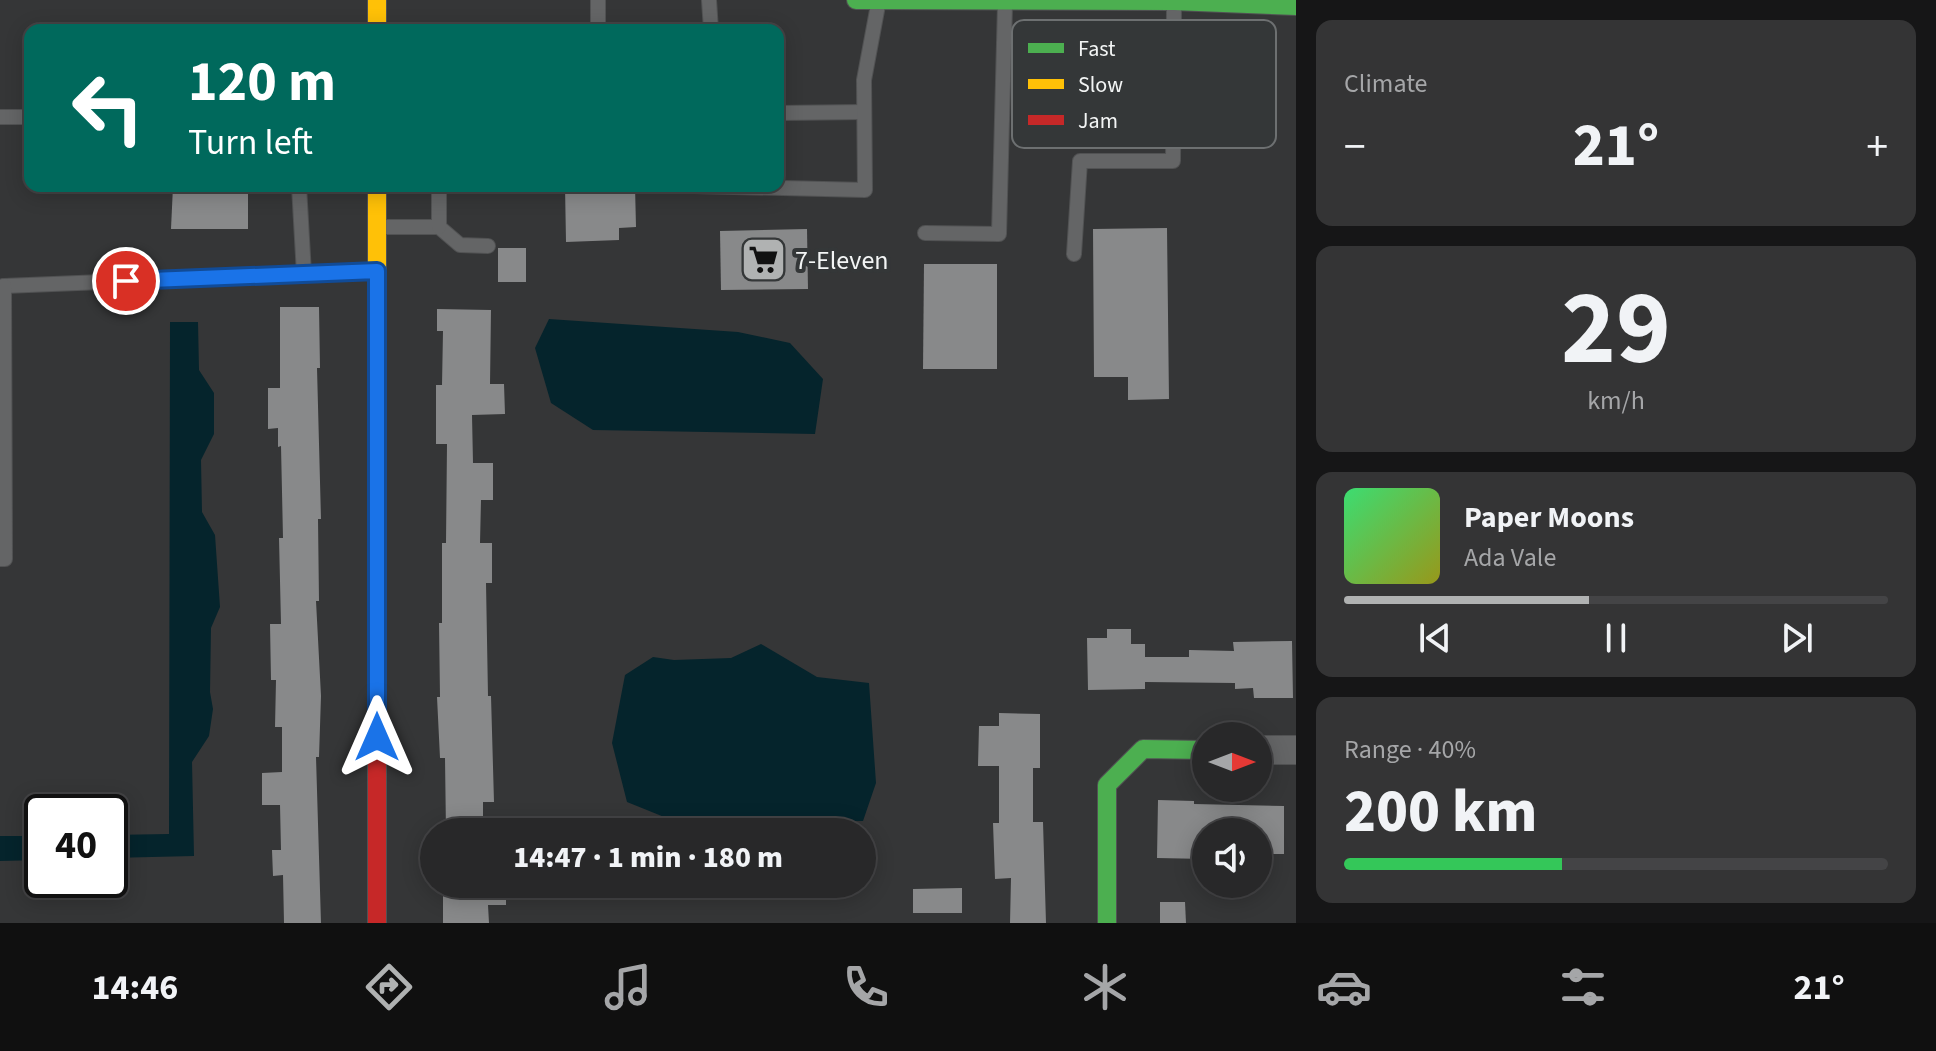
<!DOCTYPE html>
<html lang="en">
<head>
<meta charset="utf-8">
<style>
  :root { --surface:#282829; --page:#343435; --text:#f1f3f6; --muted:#a5a6a8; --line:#444446; --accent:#b0b2b2 }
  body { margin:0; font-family:"Source Sans 3",sans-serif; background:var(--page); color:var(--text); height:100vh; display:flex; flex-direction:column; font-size:30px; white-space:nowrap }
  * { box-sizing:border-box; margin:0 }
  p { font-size:26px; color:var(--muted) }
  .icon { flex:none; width:44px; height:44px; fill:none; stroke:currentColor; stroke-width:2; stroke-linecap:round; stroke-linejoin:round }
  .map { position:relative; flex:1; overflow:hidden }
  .panel { display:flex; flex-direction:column; gap:20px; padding:20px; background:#161617; width:640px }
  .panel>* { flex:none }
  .top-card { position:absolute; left:24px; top:24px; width:760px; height:168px; border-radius:16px; box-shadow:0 4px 20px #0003,0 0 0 2px var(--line); background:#00695c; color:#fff; overflow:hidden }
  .needle { width:52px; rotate:90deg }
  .controls { position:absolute; left:1192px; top:722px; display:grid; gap:16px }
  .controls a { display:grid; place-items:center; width:80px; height:80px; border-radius:50%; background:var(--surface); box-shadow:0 4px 20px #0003,0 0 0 2px var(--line); font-size:40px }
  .speed { position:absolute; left:24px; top:794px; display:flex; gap:16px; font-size:40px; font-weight:700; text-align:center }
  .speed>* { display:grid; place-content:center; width:104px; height:104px; border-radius:50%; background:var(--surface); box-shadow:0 4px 20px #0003,0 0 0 2px var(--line); line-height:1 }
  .speed .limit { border:4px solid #111; border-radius:12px; background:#fff; color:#111 }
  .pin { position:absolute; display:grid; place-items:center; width:68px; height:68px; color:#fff; margin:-34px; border:4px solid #fff; border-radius:50%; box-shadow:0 2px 8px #0007 }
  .me { position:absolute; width:88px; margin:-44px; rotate:0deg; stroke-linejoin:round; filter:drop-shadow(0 0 6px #0008) }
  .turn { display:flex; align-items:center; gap:28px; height:168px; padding:0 32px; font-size:36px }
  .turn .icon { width:104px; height:104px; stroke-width:2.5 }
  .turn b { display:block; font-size:56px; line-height:68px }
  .big { font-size:60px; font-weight:800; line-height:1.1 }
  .panel .card { flex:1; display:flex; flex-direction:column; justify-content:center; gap:12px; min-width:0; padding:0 28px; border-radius:16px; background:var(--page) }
  .panel .dial { align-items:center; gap:0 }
  .dial b { font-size:104px; line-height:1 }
  .song { display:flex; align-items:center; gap:24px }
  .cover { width:96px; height:96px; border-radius:12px; background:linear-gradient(135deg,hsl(140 70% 55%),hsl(60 70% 35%)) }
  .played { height:8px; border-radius:4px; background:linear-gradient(90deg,var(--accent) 45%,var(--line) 45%) }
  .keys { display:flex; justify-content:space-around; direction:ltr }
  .heat { display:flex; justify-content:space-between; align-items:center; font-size:44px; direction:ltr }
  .charge { height:12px; border-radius:6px; background:linear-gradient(90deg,#34c759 40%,var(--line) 0) }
  .trip { position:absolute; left:420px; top:818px; width:456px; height:80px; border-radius:40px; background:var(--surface); box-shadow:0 4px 20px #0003,0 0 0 2px var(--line); font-weight:800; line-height:80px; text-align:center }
  .dock { display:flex; height:128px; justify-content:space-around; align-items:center; background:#101010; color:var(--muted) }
  .dock .icon { width:56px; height:56px }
  .dock .on { color:var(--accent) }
  .dock b { font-size:36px; color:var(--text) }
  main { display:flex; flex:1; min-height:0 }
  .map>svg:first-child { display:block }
  .water { fill:#05242c }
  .building { fill:#88898a }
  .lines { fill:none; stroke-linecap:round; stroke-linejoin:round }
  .lane-casing { stroke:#515253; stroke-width:16 }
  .street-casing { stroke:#515253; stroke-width:30 }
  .fast-casing { stroke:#515253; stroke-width:20 }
  .slow-casing { stroke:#515253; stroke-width:20 }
  .jam-casing { stroke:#515253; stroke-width:20 }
  .lane { stroke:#646566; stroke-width:14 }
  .street { stroke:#646566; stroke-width:28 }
  .fast { stroke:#4caf50; stroke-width:18 }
  .slow { stroke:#ffc107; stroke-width:18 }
  .jam { stroke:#c62828; stroke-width:18 }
  .route-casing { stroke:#114b97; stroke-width:20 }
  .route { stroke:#1a73e8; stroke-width:14 }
  .labels { text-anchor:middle; stroke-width:8; stroke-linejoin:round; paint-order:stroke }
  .poi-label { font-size:26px; fill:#f3f5f5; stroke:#343738; text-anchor:start }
  .key { fill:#343738; stroke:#6d7071; stroke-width:2 }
  .key-label { font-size:22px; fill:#f3f5f5 }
</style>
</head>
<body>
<main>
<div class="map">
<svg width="1296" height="923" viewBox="0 0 1296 923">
  <rect width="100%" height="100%" fill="#353637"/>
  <g class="water">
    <path d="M 549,319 L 738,332 L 790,343 L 823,379 L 815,434 L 593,430 L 551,403 L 535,348 Z"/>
    <path d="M 170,322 L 198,322 L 199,370 L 214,393 L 214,434 L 201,460 L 202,512 L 215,535 L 220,607 L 211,628 L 210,692 L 213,709 L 209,736 L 192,762 L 194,856 L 110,858 L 110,835 L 169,834 Z"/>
    <path d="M 761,644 L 817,677 L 869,683 L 876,783 L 863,821 L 679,823 L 627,802 L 612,743 L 625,675 L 653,657 L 674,660 L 731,658 Z"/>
    <path d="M 0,836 L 42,836 L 42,860 L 0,861 Z"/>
  </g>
  <g class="building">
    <path d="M 173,186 L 248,186 L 248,229 L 171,229 Z"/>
    <path d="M 565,186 L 635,186 L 636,227 L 619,228 L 619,240 L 566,242 Z"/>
    <path d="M 1167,228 L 1169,399 L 1128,400 L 1128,377 L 1094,377 L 1093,229 Z"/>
    <path d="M 807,229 L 808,289 L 721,290 L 720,231 Z"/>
    <rect x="498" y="248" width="28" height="34"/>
    <path d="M 924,264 L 997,264 L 997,369 L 923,369 Z"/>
    <path d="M 280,307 L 319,307 L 320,368 L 317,368 L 321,519 L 318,519 L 319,601 L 316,601 L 321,696 L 319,757 L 316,757 L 321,923 L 284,923 L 283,875 L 273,876 L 272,850 L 281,850 L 280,805 L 262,805 L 262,773 L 282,772 L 282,727 L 275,727 L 276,680 L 271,680 L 270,624 L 281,624 L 279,538 L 283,538 L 281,446 L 278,447 L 278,428 L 268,429 L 268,388 L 280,388 Z"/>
    <path d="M 437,309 L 491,310 L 490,384 L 504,384 L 505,414 L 472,415 L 473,463 L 493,463 L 493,500 L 481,500 L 480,543 L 492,543 L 492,583 L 486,583 L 488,696 L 491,696 L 494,802 L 483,802 L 483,831 L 446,832 L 445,758 L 440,758 L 437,697 L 440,697 L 439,623 L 442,623 L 442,543 L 446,543 L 447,444 L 436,444 L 436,385 L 442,385 L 443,331 L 437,331 Z"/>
    <path d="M 1107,629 L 1131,629 L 1131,644 L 1145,644 L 1145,657 L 1189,657 L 1189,650 L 1234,651 L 1233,642 L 1292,641 L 1293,698 L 1254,698 L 1253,688 L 1235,689 L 1235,683 L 1145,682 L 1145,689 L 1088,690 L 1087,638 L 1107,638 Z"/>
    <path d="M 999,713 L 1040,714 L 1040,768 L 1033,768 L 1033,822 L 1043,822 L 1046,923 L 1010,923 L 1011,878 L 995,879 L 993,823 L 999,823 L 999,766 L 978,766 L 979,726 L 999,726 Z"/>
    <path d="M 1158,800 L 1194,801 L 1194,804 L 1284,806 L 1284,854 L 1258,854 L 1258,832 L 1206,832 L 1206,859 L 1157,858 Z"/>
    <path d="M 443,884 L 506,884 L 506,905 L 488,905 L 489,923 L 443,923 Z"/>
    <path d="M 962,888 L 962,913 L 913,913 L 913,889 Z"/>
    <path d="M 1160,902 L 1185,902 L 1186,923 L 1160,923 Z"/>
  </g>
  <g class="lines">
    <defs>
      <g id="lane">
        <path d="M 709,0 L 711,30"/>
        <path d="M 598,30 L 598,0"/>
        <path d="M 778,113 L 864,112"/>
        <path d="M 0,117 L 30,117"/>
        <path d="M 299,186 L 304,274"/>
        <path d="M 693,186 L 865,190 L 864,80 L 878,5"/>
        <path d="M 378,227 L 439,227 L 460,245 L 488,246"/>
        <path d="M 439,227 L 439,186"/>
        <path d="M 925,233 L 999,234 L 1005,5"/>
        <path d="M 1074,254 L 1080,161 L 1173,161 L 1174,6"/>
        <path d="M 4,286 L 373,271"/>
        <path d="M 0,287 L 4,286 L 5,559 L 0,559"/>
      </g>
      <path id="street" d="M 1258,750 L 1296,750"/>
      <g id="fast">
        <path d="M 856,0 L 1174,1 L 1296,6"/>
        <path d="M 1107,923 L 1107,785 L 1143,749 L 1206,750"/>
      </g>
      <g id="slow">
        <path d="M 377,0 L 377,30"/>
        <path d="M 377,186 L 377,763"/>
      </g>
      <path id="jam" d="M 377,763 L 377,923"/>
    </defs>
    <use href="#lane" class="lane-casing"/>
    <use href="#street" class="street-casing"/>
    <use href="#fast" class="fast-casing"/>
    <use href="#slow" class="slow-casing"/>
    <use href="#jam" class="jam-casing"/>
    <use href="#lane" class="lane"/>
    <use href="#street" class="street"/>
    <use href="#fast" class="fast"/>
    <use href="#slow" class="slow"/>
    <use href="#jam" class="jam"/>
  </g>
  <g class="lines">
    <defs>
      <path id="route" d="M 126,281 L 377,271 L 377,737"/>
    </defs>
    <use href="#route" class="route-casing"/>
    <use href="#route" class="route"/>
  </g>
  <defs>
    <symbol id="supermarket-square" viewBox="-11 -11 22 22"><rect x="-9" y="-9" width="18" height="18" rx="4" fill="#b0b2b2" stroke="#343738"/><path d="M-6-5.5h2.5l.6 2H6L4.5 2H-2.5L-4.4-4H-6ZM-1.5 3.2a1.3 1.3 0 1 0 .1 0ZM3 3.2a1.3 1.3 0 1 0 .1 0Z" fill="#111"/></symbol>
  </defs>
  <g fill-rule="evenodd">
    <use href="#supermarket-square" x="738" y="234" width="51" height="51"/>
  </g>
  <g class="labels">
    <g class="poi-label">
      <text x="795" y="269">7-Eleven</text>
    </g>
  </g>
  <rect x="1012" y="20" width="264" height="128" rx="12" class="key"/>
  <rect x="1028" y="43" width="36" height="10" fill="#4caf50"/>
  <rect x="1028" y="79" width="36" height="10" fill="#ffc107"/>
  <rect x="1028" y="115" width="36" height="10" fill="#c62828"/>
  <g class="key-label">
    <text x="1078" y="56">Fast</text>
    <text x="1078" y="92">Slow</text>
    <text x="1078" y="128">Jam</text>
  </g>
</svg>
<div class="controls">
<a><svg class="needle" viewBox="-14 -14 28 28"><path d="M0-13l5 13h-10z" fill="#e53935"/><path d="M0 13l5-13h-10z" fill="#a5a6a8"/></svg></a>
<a><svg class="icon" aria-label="sound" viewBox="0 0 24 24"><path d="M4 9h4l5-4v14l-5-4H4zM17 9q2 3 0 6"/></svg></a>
</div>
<div class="speed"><div class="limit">40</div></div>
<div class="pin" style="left:126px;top:281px;background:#d93025"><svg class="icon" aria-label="arrive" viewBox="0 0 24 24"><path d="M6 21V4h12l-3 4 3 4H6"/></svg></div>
<svg class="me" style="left:377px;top:737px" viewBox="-20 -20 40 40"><path d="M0-17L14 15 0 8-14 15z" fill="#1a73e8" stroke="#fff" stroke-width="4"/></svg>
<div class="trip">14:47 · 1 min · 180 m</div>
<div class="top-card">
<div class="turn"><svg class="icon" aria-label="left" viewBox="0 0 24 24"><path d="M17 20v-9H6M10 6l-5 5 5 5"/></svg><div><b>120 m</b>Turn left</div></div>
</div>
</div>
<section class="panel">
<div class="card"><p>Climate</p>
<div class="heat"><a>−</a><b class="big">21°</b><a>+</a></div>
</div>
<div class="card dial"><b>29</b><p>km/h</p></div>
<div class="card">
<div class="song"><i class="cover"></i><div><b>Paper Moons</b><p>Ada Vale</p></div></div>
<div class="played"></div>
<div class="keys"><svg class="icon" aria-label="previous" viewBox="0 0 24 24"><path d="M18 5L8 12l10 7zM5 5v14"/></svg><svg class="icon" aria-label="pause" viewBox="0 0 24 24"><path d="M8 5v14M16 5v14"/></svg><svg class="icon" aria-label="next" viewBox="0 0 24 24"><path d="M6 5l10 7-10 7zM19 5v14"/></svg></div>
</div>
<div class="card"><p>Range · 40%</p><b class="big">200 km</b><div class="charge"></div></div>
</section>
</main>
<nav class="dock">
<b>14:46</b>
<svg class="icon on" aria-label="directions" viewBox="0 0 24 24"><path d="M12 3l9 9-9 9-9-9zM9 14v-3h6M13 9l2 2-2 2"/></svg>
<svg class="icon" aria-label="music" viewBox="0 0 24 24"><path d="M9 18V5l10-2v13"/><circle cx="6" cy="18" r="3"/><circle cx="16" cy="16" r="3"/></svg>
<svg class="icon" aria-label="phone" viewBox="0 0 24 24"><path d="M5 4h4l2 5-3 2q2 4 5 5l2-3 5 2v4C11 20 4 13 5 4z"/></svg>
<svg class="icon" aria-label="climate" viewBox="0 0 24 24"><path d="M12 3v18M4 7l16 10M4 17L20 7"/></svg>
<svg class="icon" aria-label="car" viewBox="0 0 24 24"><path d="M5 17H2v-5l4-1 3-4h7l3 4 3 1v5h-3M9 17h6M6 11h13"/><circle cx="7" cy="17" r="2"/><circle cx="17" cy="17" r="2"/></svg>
<svg class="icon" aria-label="filters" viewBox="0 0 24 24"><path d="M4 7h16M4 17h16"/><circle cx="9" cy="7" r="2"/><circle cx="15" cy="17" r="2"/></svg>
<b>21°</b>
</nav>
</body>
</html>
